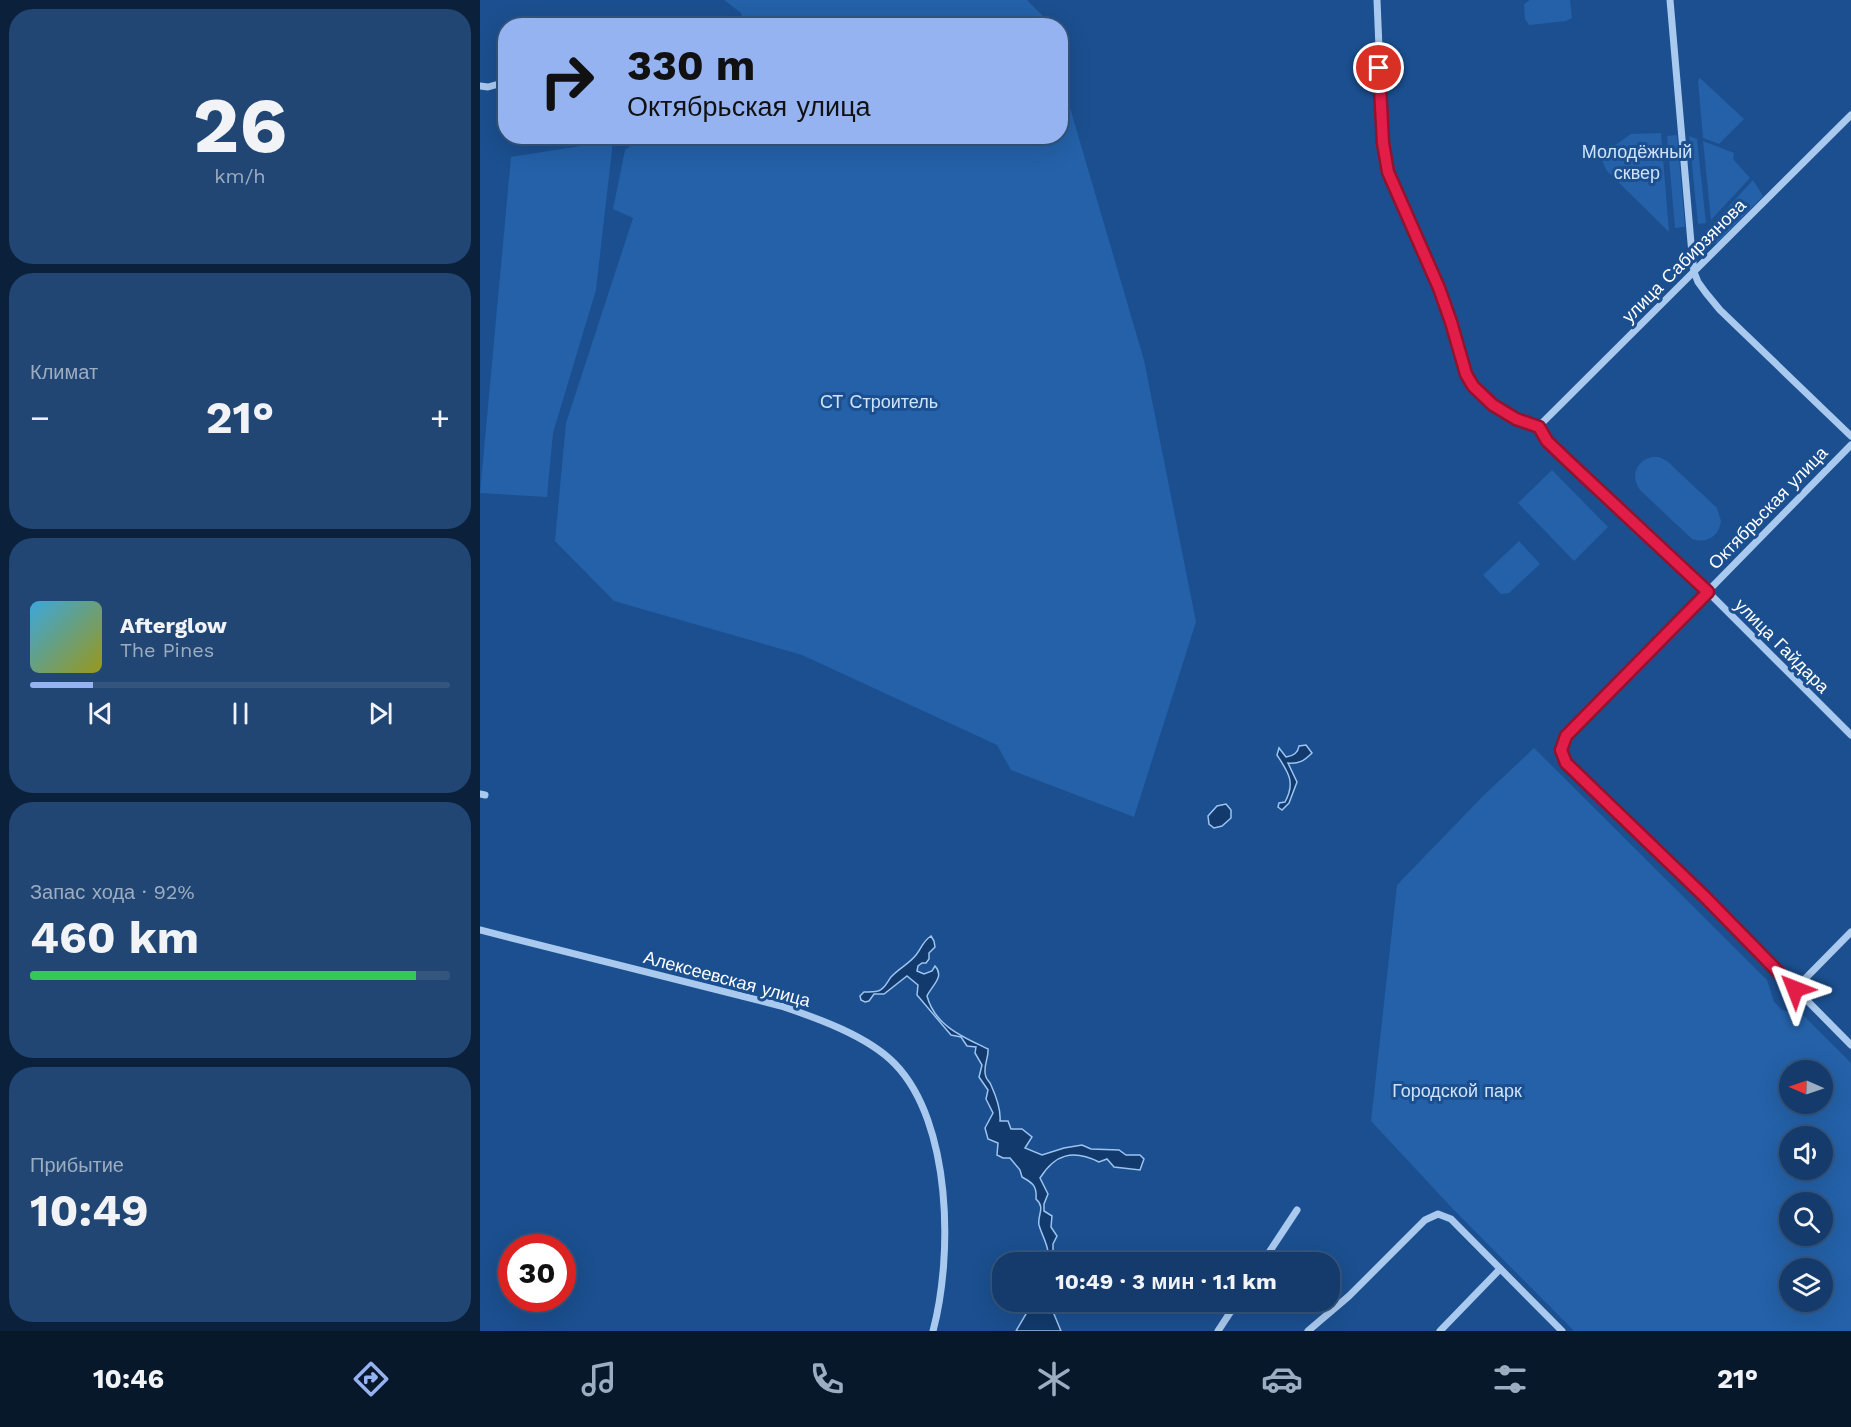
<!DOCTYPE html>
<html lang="ru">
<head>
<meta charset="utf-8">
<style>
  :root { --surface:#143b6b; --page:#214673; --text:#f1f3f6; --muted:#9dadc1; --line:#33557e; --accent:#95b2f1 }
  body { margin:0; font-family:"Work Sans",sans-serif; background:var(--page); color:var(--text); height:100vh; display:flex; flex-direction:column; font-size:22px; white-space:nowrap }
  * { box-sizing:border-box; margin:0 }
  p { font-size:20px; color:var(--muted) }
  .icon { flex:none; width:33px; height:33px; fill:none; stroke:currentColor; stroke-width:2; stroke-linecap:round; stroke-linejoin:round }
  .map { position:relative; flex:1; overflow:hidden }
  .side { display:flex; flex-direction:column; gap:9px; padding:9px; background:#0b203b; width:480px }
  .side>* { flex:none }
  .hud { position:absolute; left:18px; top:18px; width:570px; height:126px; border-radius:24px; box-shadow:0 6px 24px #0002,0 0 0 2px var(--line); background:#95b2f1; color:#111; overflow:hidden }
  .needle { width:39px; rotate:272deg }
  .buttons { position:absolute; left:1299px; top:1060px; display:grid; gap:12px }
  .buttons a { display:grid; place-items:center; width:54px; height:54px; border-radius:50%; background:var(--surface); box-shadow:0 6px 24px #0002,0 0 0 2px var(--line); font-size:30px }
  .speed { position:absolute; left:18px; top:1234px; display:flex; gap:12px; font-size:30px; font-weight:700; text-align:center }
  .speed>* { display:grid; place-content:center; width:78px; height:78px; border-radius:50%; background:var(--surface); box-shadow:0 6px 24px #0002,0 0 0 2px var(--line); line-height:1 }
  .speed .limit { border:9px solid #d22; background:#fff; color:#111 }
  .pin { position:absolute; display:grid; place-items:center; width:51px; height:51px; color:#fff; margin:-26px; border:3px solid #fff; border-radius:50%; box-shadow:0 2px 6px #0007 }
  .me { position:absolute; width:66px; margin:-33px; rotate:315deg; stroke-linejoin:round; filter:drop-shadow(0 0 4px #0008) }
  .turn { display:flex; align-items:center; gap:21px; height:126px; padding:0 30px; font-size:27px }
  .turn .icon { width:78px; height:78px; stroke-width:2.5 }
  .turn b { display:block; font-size:42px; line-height:51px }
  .big { font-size:45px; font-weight:700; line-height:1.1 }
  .side .widget { flex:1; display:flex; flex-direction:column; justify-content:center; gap:9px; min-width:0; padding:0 21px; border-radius:24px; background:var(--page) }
  .side .dial { align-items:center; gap:0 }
  .dial b { font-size:78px; line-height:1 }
  .song { display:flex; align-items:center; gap:18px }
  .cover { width:72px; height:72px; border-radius:9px; background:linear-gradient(135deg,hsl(200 70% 55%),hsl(60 70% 35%)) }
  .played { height:6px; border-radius:3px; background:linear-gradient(90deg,var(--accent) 15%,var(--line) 15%) }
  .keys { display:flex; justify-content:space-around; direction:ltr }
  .heat { display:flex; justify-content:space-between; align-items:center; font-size:33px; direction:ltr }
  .charge { height:9px; border-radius:4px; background:linear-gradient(90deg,#34c759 92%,var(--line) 0) }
  .trip { position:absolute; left:512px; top:1252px; width:348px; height:60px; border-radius:24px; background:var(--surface); box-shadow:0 6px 24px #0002,0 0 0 2px var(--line); font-weight:700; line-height:60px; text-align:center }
  .tab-bar { display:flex; height:96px; justify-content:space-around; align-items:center; background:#08182b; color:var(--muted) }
  .tab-bar .icon { width:42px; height:42px }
  .tab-bar .active { color:var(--accent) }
  .tab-bar b { font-size:27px; color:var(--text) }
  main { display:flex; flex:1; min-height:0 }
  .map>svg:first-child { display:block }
  .green { fill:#2461a8; fill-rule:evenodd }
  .water { fill:#123a6d; stroke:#9cc4f0; stroke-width:1.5 }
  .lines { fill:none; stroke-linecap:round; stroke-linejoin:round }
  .minor { stroke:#a9c9ee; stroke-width:7 }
  .route-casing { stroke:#92132f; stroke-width:15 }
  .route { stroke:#e11d48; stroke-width:10 }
  .labels { text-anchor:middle; stroke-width:6; stroke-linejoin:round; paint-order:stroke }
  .park-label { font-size:18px; fill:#cfe3fa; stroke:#1b4f8f }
  .street-label { font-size:18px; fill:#fff; stroke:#1b4f8f }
</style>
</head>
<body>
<main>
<section class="side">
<div class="widget dial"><b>26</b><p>km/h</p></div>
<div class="widget"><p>Климат</p>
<div class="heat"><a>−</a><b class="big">21°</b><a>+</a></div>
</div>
<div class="widget">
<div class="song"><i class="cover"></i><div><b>Afterglow</b><p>The Pines</p></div></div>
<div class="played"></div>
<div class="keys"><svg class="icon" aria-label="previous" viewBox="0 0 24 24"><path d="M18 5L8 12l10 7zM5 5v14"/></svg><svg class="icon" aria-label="pause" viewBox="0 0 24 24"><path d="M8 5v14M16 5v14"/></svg><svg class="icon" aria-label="next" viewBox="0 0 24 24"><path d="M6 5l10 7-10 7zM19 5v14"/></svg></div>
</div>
<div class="widget"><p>Запас хода · 92%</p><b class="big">460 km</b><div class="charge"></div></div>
<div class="widget"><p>Прибытие</p><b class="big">10:49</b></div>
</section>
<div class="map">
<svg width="1371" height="1331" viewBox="0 0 1371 1331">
  <rect width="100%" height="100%" fill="#1b4f8f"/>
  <g class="green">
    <path d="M 244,0 L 547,0 L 562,15 L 565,25 L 264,25 L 261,13 Z"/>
    <path d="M 1050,0 L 1090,0 L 1092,18 L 1086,21 L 1049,25 L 1045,19 L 1044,4 Z"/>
    <path d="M 581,77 L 664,360 L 716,622 L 654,817 L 531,770 L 517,745 L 322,655 L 134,601 L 75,541 L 86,423 L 153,218 L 133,209 L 145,150 L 164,136 L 580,136 Z"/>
    <path d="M 1220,78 L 1264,119 L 1239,144 L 1223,138 L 1218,81 Z"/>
    <path d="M 1181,133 L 1189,232 L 1126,170 L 1122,160 L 1124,153 L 1151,134 Z"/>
    <path d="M 1197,135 L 1205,227 L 1195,228 L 1187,136 Z"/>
    <path d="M 1209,136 L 1217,139 L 1226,223 L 1218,224 Z"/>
    <path d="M 133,141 L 116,290 L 73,433 L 67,497 L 0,493 L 31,157 Z"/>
    <path d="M 1223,141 L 1254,153 L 1253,159 L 1270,178 L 1231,220 Z"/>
    <path d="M 1273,180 L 1283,196 L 1237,243 L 1233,244 L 1231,226 Z"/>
    <path d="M 1172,457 L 1179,457 L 1187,461 L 1237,508 L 1241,521 C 1239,536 1227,544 1212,539 L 1160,490 C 1150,476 1156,461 1172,457 Z"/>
    <path d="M 1072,470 L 1128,527 L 1094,561 L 1038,503 Z"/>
    <path d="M 1039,541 L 1060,564 L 1029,593 L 1021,594 L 1003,575 Z"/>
    <path d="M 1054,748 L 1287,980 L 1294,1002 L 1302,1010 L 1324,1016 L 1371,1063 L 1371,1331 L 1094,1331 L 972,1208 L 891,1121 L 917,885 L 1002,797 ZM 1310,1071 L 1342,1071 L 1342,1104 L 1310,1104 ZM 1310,1137 L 1342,1137 L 1342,1170 L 1310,1170 ZM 1310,1203 L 1342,1203 L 1342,1236 L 1310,1236 ZM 1310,1269 L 1342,1269 L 1342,1302 L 1310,1302 Z"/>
  </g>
  <g class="water">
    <path d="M 826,745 L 832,753 C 824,761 819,764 808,763 L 817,782 L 809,803 L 802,810 L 798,807 L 799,803 L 805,802 C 816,782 808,772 797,755 L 799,748 L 806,757 C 814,756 818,753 819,746 Z"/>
    <path d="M 746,804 L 751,810 L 751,818 L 742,826 L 734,828 L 729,824 L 728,816 L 737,806 Z"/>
    <path d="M 451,936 L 454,941 L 455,947 L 449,953 L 449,959 L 446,963 L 442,963 L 438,966 L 437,971 L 444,974 L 452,971 L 455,966 C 465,977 452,985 447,996 C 455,1026 483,1037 508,1049 C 509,1058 502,1068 506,1077 C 507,1080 510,1082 511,1085 C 516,1096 521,1110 520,1121 L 528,1121 L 531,1129 L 542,1129 L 552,1137 L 545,1148 L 562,1155 L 584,1148 L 602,1145 L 611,1149 L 639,1150 L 646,1155 L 660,1155 L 664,1159 L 660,1170 L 634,1167 L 627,1159 L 619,1162 C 593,1149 575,1154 560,1178 L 568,1194 L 564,1204 L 564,1211 L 572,1216 L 571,1227 L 577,1236 L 573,1244 L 573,1263 L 567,1263 C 571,1248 563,1239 559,1225 C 557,1215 566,1208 556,1199 C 557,1186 553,1183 542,1177 L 540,1170 L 530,1158 L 523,1158 L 517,1155 L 518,1143 L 508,1139 L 505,1128 L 513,1113 L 506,1099 L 508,1090 L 499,1077 L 502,1065 L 495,1053 L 496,1047 L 487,1046 L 481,1037 L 471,1035 L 437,995 L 438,985 L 427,976 L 404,994 L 394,994 L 389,1001 L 385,1002 L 381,1000 L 380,996 L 384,992 C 388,992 394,992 398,991 C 405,989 407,982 411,977 C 419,968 429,964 436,955 C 442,948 442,942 451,936 Z"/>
    <path d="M 547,1302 L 569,1302 L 581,1331 L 536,1331 L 546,1314 Z"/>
  </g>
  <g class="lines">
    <g class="minor">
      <path d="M 897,0 L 903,143 C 908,196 942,243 960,292 C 964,302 968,312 971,322 C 978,343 980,368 994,386 C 1011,407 1034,418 1058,427"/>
      <path d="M 1190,0 L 1211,243 L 1214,272 L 1218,282 L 1226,293 L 1240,310 L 1371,436"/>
      <path d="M 0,86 L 8,87 L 26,82"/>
      <path d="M 1058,427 L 1371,115"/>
      <path d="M 1058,427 L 1067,441 L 1090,463 L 1228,592 L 1371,735"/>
      <path d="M 1371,445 L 1086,736 L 1081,750 L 1086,763 L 1224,896 L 1371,1045"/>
      <path d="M 0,794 L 5,795"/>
      <path d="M 0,930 L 301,1006 C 337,1018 388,1036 415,1064 C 472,1123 473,1256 453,1331"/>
      <path d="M 1315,989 L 1371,932"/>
      <path d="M 782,1263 L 817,1210"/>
      <path d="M 738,1331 L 757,1302"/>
      <path d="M 828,1331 L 869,1296 L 945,1220 L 958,1214 L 971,1219 L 1082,1331"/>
      <path d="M 960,1331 L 1020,1269"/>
    </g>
  </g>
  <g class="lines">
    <defs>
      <path id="route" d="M 899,68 L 903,143 L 908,172 L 959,288 L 971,322 L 986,374 L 993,386 L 1013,405 L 1036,419 L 1059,427 L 1067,441 L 1090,463 L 1228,592 L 1086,736 L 1081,750 L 1086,763 L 1224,896 L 1315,989"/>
    </defs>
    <use href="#route" class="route-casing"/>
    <use href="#route" class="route"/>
  </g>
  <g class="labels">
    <g class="park-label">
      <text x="1157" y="158">Молодёжный<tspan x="1157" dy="21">сквер</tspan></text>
      <text x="399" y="408">СТ Строитель</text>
      <text x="977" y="1097">Городской парк</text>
    </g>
    <g class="street-label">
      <text transform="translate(1204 261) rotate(-45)" y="6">улица Сабирзянова</text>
      <text transform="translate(1288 508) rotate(-46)" y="6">Октябрьская улица</text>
      <text transform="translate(1302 646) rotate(45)" y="6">улица Гайдара</text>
      <text transform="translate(247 979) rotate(15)" y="6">Алексеевская улица</text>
    </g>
  </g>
</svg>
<div class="buttons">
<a><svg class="needle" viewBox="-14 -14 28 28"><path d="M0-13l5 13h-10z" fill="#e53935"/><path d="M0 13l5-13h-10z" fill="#9dadc1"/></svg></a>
<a><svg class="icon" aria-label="sound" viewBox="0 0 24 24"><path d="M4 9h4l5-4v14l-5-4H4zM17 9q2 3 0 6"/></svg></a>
<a><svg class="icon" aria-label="search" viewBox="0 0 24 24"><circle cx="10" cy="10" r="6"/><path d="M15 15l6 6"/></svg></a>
<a><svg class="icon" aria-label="layers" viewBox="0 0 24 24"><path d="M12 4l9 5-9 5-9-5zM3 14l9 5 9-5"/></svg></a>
</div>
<div class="speed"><div class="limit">30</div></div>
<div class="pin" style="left:899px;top:68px;background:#d93025"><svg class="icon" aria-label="arrive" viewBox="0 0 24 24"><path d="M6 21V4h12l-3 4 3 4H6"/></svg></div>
<svg class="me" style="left:1315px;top:989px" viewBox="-20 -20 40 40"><path d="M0-17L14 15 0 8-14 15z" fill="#e11d48" stroke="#fff" stroke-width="4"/></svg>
<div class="trip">10:49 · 3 мин · 1.1 km</div>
<div class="hud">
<div class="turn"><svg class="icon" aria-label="right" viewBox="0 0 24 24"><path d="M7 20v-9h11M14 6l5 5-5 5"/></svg><div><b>330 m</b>Октябрьская улица</div></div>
</div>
</div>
</main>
<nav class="tab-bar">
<b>10:46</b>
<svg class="icon active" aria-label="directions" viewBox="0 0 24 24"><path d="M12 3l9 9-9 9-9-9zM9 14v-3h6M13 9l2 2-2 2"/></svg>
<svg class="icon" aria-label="music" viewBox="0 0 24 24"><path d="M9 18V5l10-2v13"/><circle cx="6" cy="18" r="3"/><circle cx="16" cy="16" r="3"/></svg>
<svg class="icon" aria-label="phone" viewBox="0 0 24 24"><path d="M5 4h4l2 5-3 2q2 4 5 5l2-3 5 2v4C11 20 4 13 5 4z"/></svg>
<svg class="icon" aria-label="climate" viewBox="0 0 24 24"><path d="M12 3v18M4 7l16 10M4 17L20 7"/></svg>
<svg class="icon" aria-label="car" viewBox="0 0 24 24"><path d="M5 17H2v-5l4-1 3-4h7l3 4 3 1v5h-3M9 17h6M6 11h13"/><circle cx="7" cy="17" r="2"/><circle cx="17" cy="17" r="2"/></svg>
<svg class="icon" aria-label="filters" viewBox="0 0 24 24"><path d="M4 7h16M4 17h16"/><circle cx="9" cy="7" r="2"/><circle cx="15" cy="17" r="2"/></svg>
<b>21°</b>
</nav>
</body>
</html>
